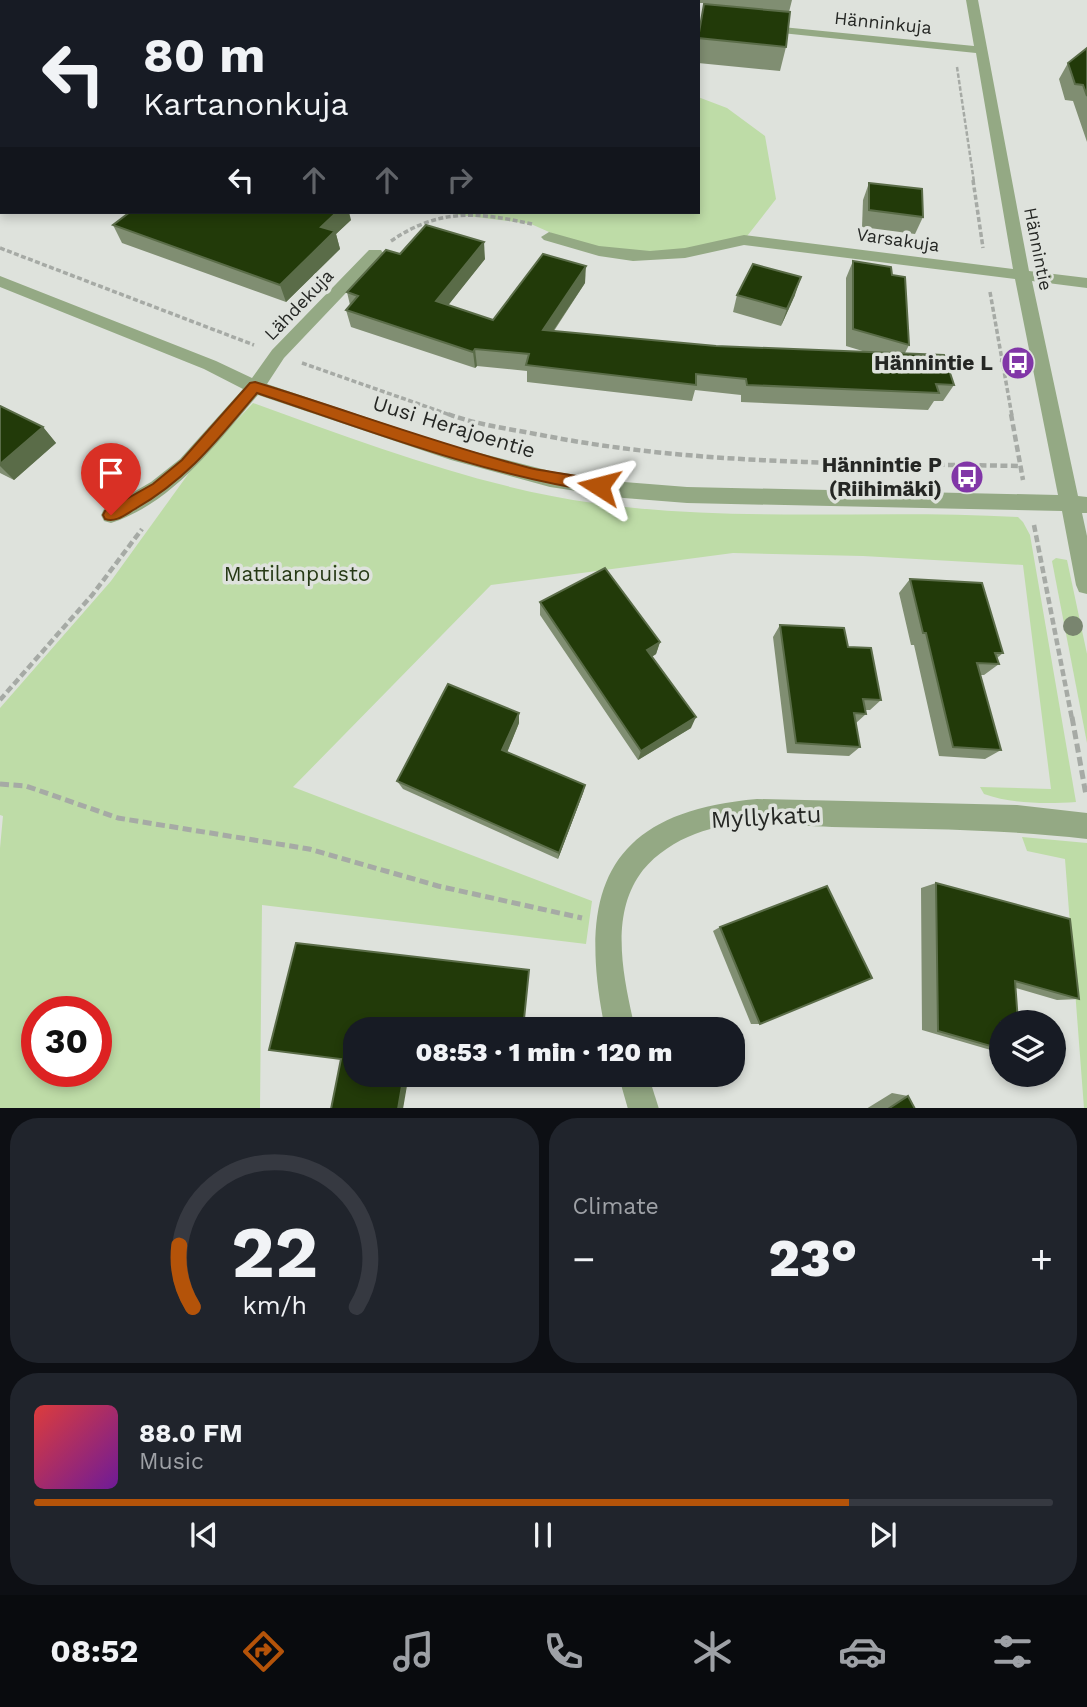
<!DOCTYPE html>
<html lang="en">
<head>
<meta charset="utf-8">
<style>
  :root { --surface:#171b24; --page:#20242c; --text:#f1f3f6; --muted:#9ea1a6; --line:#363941; --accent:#b45309 }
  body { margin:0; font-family:"Work Sans",sans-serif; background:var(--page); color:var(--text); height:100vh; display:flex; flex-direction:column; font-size:26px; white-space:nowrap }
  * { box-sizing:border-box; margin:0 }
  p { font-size:23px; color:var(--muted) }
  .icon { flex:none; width:38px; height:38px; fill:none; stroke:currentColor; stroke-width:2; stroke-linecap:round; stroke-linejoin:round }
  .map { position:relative; height:1108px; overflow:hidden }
  .sheet { display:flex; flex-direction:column; gap:10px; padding:10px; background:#0d0f14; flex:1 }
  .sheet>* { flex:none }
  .top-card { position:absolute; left:0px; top:0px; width:700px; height:214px; box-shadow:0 4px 10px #0003; background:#171b24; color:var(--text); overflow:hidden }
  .controls { position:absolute; left:989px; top:1010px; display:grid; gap:14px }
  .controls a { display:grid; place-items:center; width:77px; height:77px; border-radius:50%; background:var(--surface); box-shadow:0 4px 10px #0003; font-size:35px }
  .speed { position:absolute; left:21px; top:996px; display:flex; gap:14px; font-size:35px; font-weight:700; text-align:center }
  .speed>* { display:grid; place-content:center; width:91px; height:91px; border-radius:50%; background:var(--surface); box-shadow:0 4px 10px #0003; line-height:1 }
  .speed .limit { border:10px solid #d22; background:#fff; color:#111 }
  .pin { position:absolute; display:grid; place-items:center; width:60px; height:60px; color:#fff; margin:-72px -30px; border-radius:50% 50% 50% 0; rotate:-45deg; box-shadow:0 0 7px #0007 }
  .pin .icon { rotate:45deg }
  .me { position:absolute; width:77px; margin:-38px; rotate:279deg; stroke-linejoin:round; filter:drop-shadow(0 0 5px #0008) }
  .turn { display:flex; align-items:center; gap:24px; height:147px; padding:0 28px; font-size:32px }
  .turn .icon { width:91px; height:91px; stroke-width:2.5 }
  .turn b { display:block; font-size:49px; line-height:60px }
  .lanes { display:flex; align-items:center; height:66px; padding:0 28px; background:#0003; justify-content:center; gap:35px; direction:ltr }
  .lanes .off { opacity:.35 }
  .big { font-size:52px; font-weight:800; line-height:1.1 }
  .sheet .tile { flex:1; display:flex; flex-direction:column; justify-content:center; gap:10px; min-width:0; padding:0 24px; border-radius:28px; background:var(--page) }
  .sheet .dial { align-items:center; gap:0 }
  .dial svg { height:182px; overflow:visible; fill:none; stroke:var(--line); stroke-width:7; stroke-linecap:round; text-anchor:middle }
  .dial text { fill:var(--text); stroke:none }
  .song { display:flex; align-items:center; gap:21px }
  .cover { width:84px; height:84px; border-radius:10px; background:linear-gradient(135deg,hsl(0 70% 55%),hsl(280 70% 35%)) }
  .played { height:7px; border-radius:4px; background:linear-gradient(90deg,var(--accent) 80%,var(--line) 80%) }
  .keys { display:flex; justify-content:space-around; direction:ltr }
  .heat { display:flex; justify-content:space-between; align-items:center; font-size:38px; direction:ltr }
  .sheet .tiles { flex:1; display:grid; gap:10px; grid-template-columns:1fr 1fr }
  .tile:last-child { grid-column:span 2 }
  .trip { position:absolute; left:343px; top:1017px; width:402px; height:70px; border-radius:28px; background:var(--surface); box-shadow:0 4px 10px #0003; font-weight:800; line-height:70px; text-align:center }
  .menu { display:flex; height:112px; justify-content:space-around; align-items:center; background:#090b0e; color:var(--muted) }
  .menu .icon { width:49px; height:49px }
  .menu .active { color:var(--accent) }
  .menu b { font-size:32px; color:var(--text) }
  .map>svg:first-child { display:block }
  .green { fill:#bedca7; fill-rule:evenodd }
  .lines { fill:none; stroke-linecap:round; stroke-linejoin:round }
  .path-far3 { stroke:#a6aaa5; stroke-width:2.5; stroke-dasharray:4.5 2; stroke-linecap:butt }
  .path-far2 { stroke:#a6aaa5; stroke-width:3.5; stroke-dasharray:5 2.5; stroke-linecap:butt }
  .path-far1 { stroke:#a6aaa5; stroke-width:4.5; stroke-dasharray:7 3.5; stroke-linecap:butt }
  .path { stroke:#a6aaa5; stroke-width:5; stroke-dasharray:9 4.5; stroke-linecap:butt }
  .minor { fill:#94a984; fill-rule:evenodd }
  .tree { fill:#79856f }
  .wall { fill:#808e72 }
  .shaded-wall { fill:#5a6c48 }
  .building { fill:#223a09; stroke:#5a6c48; stroke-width:2 }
  .route { fill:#b45309; stroke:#753606; stroke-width:2 }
  .labels { text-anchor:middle; stroke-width:7; stroke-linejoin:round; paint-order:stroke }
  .far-street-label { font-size:18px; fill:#252724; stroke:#dee2dc }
  .poi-label { font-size:21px; font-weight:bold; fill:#252724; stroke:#dee2dc; text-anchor:end }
  .street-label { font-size:21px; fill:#252724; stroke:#dee2dc }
  .park-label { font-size:21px; fill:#263915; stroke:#dee2dc }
  .near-street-label { font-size:24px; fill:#252724; stroke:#dee2dc }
</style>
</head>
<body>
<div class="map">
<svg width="1087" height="1109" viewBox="0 0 1087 1109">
  <rect width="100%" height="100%" fill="#dee2dc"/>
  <g class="green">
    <path d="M 0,0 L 267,0 L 2,2 L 0,140 Z"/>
    <path d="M 698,97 L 727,108 L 765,136 L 776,199 L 744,240 L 688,253 L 592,251 L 531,224 L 436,212 L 698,212 Z"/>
    <path d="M 253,403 C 364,443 475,486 593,503 C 734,523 877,509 1018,517 L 1023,522 L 1030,535 L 1076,802 C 1047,804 1011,804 984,794 L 980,787 L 1051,789 L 1023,565 L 863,556 L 733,553 L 491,585 L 293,787 L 592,901 L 586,944 L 262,905 L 260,1108 L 0,1109 L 0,848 L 3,816 L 0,815 L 0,708 L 111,581 L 194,466 ZM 37,1012 L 96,1012 L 96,1071 L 37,1071 Z"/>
    <path d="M 1056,558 L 1067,560 L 1087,654 L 1087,743 L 1052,561 Z"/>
    <path d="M 1022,837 L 1087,843 L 1087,1108 L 1084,1108 L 1065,859 L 1027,851 Z"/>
  </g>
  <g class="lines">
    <g class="path-far3">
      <path d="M 228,2 L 230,0"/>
      <path d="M 957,67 L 974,182"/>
      <path d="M 0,69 L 2,67"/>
    </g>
    <g class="path-far2">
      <path d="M 973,180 L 983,248"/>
      <path d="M 391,241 C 439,208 478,212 532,224"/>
      <path d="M 0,248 L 254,345"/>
      <path d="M 990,292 L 1012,416"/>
      <path d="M 1000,360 L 1017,363"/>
      <path d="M 302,363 L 453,416"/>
    </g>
    <g class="path-far1">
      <path d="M 448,414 C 478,425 510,429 541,435 C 698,466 861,463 1020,466"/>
      <path d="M 1011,414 L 1023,480"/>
      <path d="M 1034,525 L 1072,719"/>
      <path d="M 0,700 L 93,594 L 142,529"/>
    </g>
    <g class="path">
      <path d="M 1072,717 L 1086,795"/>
      <path d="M 0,784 L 26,786 L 118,818 L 309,849 L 438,886 L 582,918"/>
    </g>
    <g class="minor">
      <path d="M 269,0 L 283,0 L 268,2 Z"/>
      <path d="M 966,0 L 978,0 L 1029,271 L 1087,278 L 1087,288 L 1032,281 L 1078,496 L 1087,497 L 1087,513 L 1082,513 L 1087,536 L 1087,594 L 1079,592 L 1076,585 L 1062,511 L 687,503 L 624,498 L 550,487 L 451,460 L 258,395 C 216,443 175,502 111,523 L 104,521 L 101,515 L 104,509 L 151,482 L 180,459 L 243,389 L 204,369 L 0,287 L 0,276 L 216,361 L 252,378 L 272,350 L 369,250 L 381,250 L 383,253 L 381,256 L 284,358 L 267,384 L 452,446 L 550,471 L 624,482 L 687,487 L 1058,495 L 1015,279 L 744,245 L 685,258 L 633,261 L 599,256 L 544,240 L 541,237 L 549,232 L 599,246 L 650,251 L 685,248 L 744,235 L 1013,269 L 976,53 L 761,31 L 755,28 L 761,25 L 974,46 Z"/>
      <path d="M 0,143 L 2,143 L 0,152 Z"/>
      <path d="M 757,799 L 1017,805 L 1087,813 L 1087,839 C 1002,829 918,829 832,827 C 789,826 736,818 695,834 C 676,841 656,854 643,870 C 608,915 624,979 635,1029 L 605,1029 C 577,892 605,812 757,799 Z"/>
      <path d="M 618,1074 L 648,1074 L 659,1109 L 628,1109 Z"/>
    </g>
  </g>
  <circle class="tree" cx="1073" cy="626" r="10"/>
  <g class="wall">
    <path d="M 500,0 L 558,0 L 557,2 L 500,2 Z"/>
    <path d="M 597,0 L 792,0 L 789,12 L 786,47 L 780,71 L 698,63 L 698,35 L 705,3 L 698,3 L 698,2 L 597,2 Z"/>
    <path d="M 1087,48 L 1087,142 L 1073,101 L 1065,100 L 1059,79 L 1068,63 Z"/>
    <path d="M 869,183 L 923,217 L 915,234 L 862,227 L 863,200 Z"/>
    <path d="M 351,220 L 336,234 L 340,249 L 286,302 L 122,243 L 113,225 Z"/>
    <path d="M 400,254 L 485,259 L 448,305 L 493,320 L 585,283 L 554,331 L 716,346 L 866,352 L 846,346 L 846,278 L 853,261 L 892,275 L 909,345 L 905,353 L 954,385 L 943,401 L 934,401 L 928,410 L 741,402 L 741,395 L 695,390 L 692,401 L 527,382 L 527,371 L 477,366 L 475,368 L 351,327 L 346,310 L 350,305 L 347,292 Z"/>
    <path d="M 737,295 L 795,295 L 781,326 L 733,312 Z"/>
    <path d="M 0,406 L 43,427 L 56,443 L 14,480 L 0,473 Z"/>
    <path d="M 910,579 L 1003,653 L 997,658 L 999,664 L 984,675 L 980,675 L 1001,750 L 985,759 L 939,756 L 914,645 L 911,645 L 899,593 Z"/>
    <path d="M 540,602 L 660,642 L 656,654 L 652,657 L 691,728 L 638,760 L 540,615 Z"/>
    <path d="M 780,625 L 848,647 L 881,700 L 870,710 L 865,710 L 866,714 L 856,723 L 860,747 L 849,756 L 787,753 L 773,637 Z"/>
    <path d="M 519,723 L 507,752 L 585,785 L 583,793 L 558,859 L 403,789 L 397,781 Z"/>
    <path d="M 936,883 L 1079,999 L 1057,1000 L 1016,988 L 1001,1022 L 1001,1053 L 922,1030 L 921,888 Z"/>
    <path d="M 720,927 L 760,1024 L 751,1024 L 713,931 Z"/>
    <path d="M 892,1093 L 908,1096 L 915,1109 L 866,1109 Z"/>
  </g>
  <g class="shaded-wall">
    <path d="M 337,212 L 349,212 L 351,220 L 336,234 L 340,249 L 286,302 L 280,285 L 321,227 Z"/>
    <path d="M 484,242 L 485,259 L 438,318 L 436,301 Z"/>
    <path d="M 586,266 L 585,283 L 543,346 L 543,330 Z"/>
    <path d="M 801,277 L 795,295 L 781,326 L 787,309 Z"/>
    <path d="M 475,349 L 477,366 L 475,368 L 473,352 Z"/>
    <path d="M 43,427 L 56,443 L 14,480 L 0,466 L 0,464 Z"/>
    <path d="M 660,642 L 656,654 L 643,662 L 647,650 Z"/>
    <path d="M 519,713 L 519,723 L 504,760 L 502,750 Z"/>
    <path d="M 696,717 L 691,728 L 638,760 L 641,751 Z"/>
    <path d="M 585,785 L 583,793 L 558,859 L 559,853 Z"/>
    <path d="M 404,1074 L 409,1074 L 403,1109 L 398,1109 Z"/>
  </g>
  <g class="building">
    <path d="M 704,4 L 790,12 L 786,47 L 698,38 Z"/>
    <path d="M 1087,48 L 1087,96 L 1083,85 L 1075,84 L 1068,63 Z"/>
    <path d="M 869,183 L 922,189 L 923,217 L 869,210 Z"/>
    <path d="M 130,212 L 337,212 L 321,227 L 335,231 L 280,285 L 113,225 Z"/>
    <path d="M 426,225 L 484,242 L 436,301 L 493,320 L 543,254 L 586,266 L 543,330 L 716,346 L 944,355 L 954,385 L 936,384 L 939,393 L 747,385 L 746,379 L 696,374 L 696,385 L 526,365 L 529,354 L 475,349 L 473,352 L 346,310 L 358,296 L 347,292 L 386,250 L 400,254 Z"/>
    <path d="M 853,261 L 891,267 L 892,275 L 905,277 L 909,345 L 853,329 Z"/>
    <path d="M 753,264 L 801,277 L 787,309 L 737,295 Z"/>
    <path d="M 0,406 L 43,427 L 0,464 Z"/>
    <path d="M 605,568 L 660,642 L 647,650 L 696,717 L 641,751 L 540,602 Z"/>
    <path d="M 910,579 L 982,583 L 1003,653 L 995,653 L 999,664 L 977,663 L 1001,750 L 953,747 L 926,633 L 923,633 Z"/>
    <path d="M 780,625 L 844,628 L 848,647 L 871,648 L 881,700 L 863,699 L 866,714 L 854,713 L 860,747 L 796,743 Z"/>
    <path d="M 448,684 L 519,713 L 502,750 L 585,785 L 559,853 L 397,781 Z"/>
    <path d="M 936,883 L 1070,919 L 1079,999 L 1015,981 L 1018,1022 L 1001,1022 L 1001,1049 L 938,1031 Z"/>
    <path d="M 827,886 L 872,978 L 760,1024 L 720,927 Z"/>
    <path d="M 296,943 L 529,970 L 523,1029 L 355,1029 L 355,1074 L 404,1074 L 398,1109 L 331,1109 L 341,1059 L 269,1050 Z"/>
    <path d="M 908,1096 L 915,1109 L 888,1109 Z"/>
  </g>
  <path class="route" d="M 255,382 C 347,410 437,444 530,468 C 545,472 601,477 607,486 L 599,492 C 481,474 370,431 257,393 C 218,439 189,478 135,509 C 126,514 116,523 105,519 L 103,515 L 105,511 L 153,484 L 182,460 L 250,383 Z"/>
  <defs>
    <symbol id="bus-disc" viewBox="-11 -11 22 22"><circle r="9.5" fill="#8136a7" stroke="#dee2dc"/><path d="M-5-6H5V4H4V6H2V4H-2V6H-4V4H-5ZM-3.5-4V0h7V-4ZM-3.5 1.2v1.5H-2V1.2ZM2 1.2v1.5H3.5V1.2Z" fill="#fff"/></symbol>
  </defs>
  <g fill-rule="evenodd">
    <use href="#bus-disc" x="999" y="344" width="38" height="38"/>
    <use href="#bus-disc" x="948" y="458" width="38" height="38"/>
  </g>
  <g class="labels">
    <g class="far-street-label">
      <text transform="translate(883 23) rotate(6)" y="6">Hänninkuja</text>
      <text transform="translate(898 240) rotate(8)" y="6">Varsakuja</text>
      <text transform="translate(1038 249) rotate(79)" y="6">Hännintie</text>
      <text transform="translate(299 305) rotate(-46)" y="6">Lähdekuja</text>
    </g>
    <g class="poi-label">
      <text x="993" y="370">Hännintie L</text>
      <text x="942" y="472">Hännintie P<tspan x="942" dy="24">(Riihimäki)</tspan></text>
    </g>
    <g class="street-label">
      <text transform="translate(454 427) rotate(17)" y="7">Uusi Herajoentie</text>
    </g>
    <g class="park-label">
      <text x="297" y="581">Mattilanpuisto</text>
    </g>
    <g class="near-street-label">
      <text transform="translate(766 817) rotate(-3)" y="8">Myllykatu</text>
    </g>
  </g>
</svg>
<div class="controls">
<a><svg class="icon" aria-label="layers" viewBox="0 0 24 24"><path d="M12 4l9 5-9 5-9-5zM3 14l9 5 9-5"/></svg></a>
</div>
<div class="speed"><div class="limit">30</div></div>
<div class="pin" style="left:111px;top:515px;background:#d93025"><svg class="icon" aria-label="arrive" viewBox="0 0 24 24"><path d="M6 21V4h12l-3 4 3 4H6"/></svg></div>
<svg class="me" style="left:599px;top:486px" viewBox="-20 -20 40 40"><path d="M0-17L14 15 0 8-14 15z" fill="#b45309" stroke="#fff" stroke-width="4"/></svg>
<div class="trip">08:53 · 1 min · 120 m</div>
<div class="top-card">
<div class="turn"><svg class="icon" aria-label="left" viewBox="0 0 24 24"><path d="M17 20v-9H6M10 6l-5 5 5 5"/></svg><div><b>80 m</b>Kartanonkuja</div></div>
<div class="lanes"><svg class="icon" aria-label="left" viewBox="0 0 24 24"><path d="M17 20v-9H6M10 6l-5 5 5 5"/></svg><svg class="icon off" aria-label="ahead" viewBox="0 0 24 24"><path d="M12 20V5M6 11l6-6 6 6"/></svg><svg class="icon off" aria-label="ahead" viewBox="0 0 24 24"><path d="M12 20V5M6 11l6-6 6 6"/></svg><svg class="icon off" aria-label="right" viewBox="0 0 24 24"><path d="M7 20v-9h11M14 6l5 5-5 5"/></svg></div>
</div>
</div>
<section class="sheet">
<div class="tiles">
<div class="tile dial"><svg viewBox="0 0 100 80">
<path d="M14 69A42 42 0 1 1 86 69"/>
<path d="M14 69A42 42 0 0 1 8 42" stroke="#b45309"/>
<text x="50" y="56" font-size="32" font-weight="700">22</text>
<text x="50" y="72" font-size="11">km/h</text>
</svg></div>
<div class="tile"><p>Climate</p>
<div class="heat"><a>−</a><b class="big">23°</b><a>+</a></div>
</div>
<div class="tile">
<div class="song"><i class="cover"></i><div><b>88.0 FM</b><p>Music</p></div></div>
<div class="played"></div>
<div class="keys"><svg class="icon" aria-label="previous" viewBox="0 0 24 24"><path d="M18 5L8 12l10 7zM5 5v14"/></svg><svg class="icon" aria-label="pause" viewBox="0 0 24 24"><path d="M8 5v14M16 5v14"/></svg><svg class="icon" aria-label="next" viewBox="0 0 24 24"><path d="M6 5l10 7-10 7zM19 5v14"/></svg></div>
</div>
</div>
</section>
<nav class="menu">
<b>08:52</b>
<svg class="icon active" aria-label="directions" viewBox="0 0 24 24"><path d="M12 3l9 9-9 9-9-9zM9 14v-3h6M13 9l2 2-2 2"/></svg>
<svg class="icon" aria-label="music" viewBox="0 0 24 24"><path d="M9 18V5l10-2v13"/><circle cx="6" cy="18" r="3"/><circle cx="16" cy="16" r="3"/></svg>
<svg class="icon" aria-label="phone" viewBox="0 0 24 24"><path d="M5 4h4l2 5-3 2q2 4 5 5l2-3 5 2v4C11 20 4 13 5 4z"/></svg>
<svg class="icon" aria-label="climate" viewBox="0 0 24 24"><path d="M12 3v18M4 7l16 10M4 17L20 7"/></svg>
<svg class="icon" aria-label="car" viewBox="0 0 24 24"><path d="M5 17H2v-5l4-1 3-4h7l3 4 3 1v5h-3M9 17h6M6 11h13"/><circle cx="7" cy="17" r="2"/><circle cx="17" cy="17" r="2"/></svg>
<svg class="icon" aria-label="filters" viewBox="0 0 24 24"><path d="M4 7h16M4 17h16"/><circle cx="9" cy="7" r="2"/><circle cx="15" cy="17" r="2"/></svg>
</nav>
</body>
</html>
